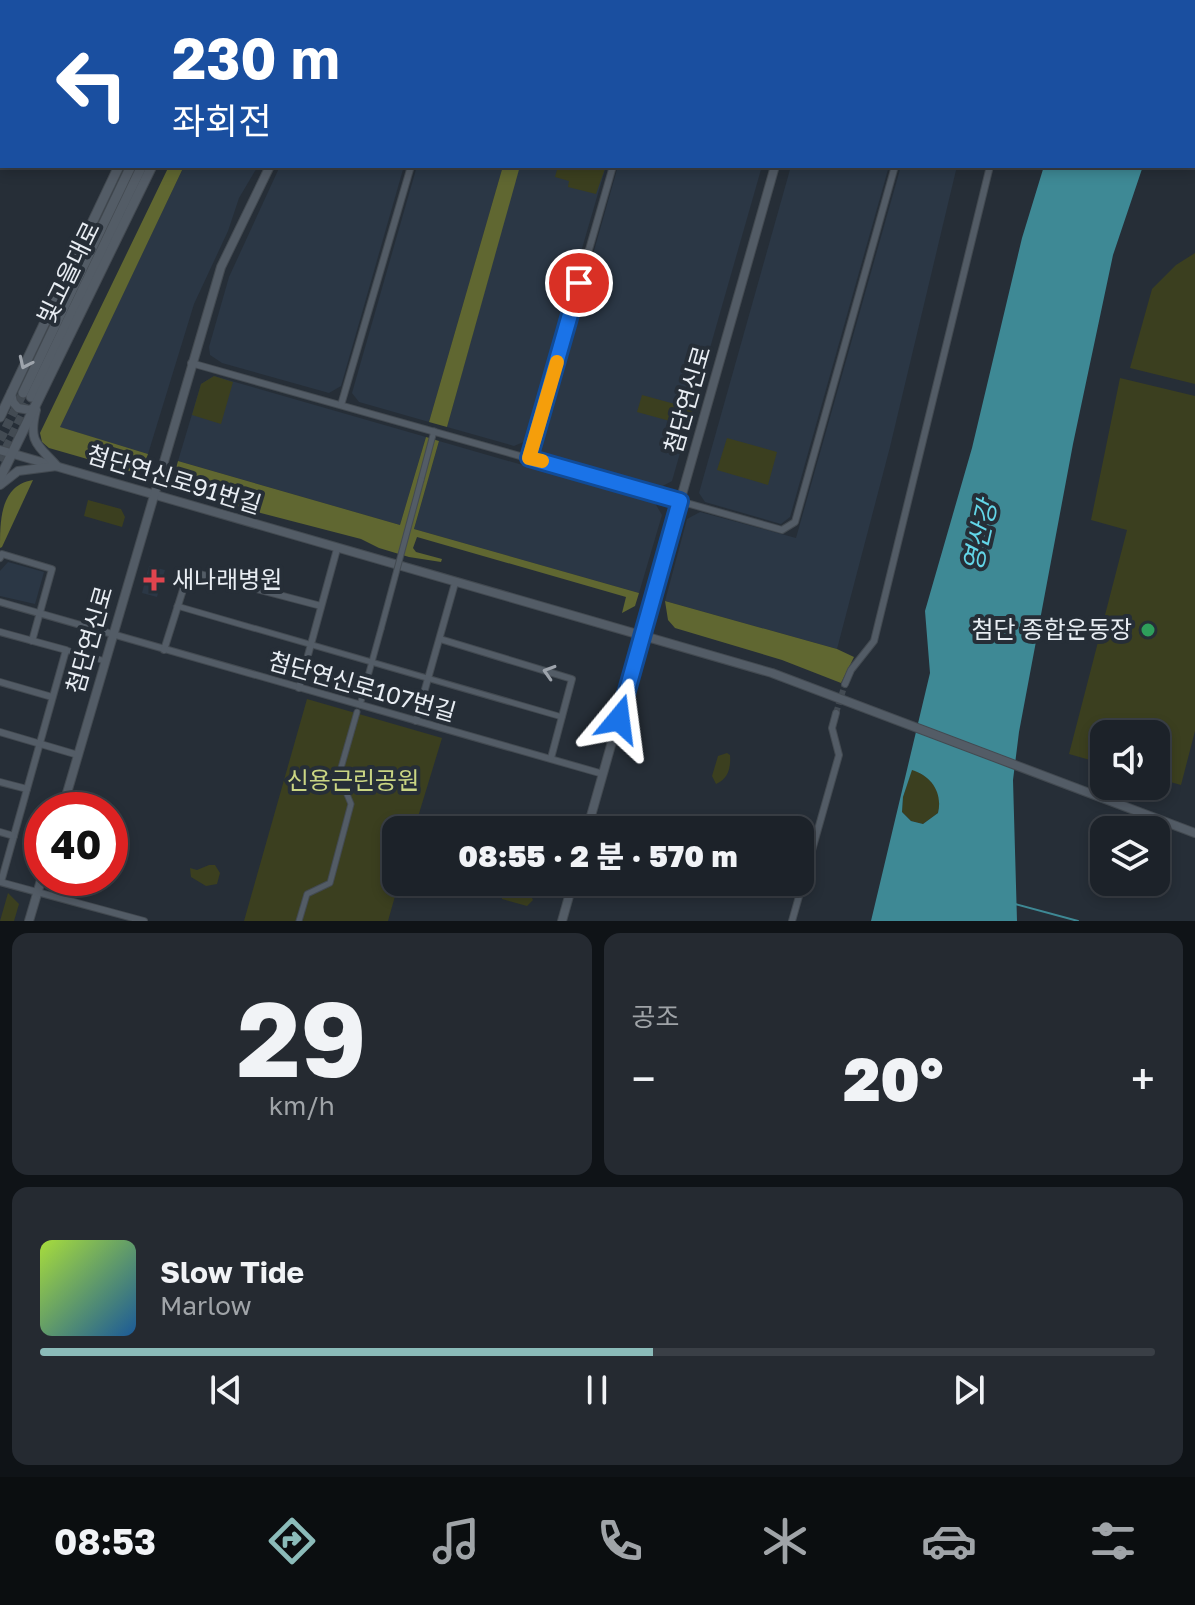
<!DOCTYPE html>
<html lang="ko">
<head>
<meta charset="utf-8">
<style>
  :root { --surface:#1c2229; --page:#252a31; --text:#f1f3f6; --muted:#a0a4a8; --line:#3a3f46; --accent:#8bbbb9 }
  body { margin:0; font-family:"Golos Text","Noto Sans KR",sans-serif; background:var(--page); color:var(--text); height:100vh; display:flex; flex-direction:column; font-size:30px; white-space:nowrap }
  * { box-sizing:border-box; margin:0 }
  p { font-size:26px; color:var(--muted) }
  .icon { flex:none; width:44px; height:44px; fill:none; stroke:currentColor; stroke-width:2; stroke-linecap:round; stroke-linejoin:round }
  .map { position:relative; height:921px; overflow:hidden }
  .drawer { display:flex; flex-direction:column; gap:12px; padding:12px; background:#0f1317; flex:1 }
  .drawer>* { flex:none }
  .top-card { position:absolute; left:0px; top:0px; width:1196px; height:168px; box-shadow:0 4px 12px #0003,0 0 0 2px var(--line); background:#1a4fa0; color:#fff; overflow:hidden }
  .tools { position:absolute; left:1090px; top:720px; display:grid; gap:16px }
  .tools a { display:grid; place-items:center; width:80px; height:80px; border-radius:16px; background:var(--surface); box-shadow:0 4px 12px #0003,0 0 0 2px var(--line); font-size:40px }
  .speed { position:absolute; left:24px; top:792px; display:flex; gap:16px; font-size:40px; font-weight:700; text-align:center }
  .speed>* { display:grid; place-content:center; width:104px; height:104px; border-radius:50%; background:var(--surface); box-shadow:0 4px 12px #0003,0 0 0 2px var(--line); line-height:1 }
  .speed .limit { border:12px solid #d22; background:#fff; color:#111 }
  .pin { position:absolute; display:grid; place-items:center; width:68px; height:68px; color:#fff; margin:-34px; border:4px solid #fff; border-radius:50%; box-shadow:0 2px 8px #0007 }
  .me { position:absolute; width:88px; margin:-44px; rotate:16deg; stroke-linejoin:round; filter:drop-shadow(0 0 6px #0008) }
  .turn { display:flex; align-items:center; gap:28px; height:168px; padding:0 40px; font-size:36px }
  .turn .icon { width:104px; height:104px; stroke-width:2.5 }
  .turn b { display:block; font-size:56px; line-height:68px }
  .big { font-size:60px; font-weight:800; line-height:1.1 }
  .drawer .tile { flex:1; display:flex; flex-direction:column; justify-content:center; gap:12px; min-width:0; padding:0 28px; border-radius:16px; background:var(--page) }
  .drawer .dial { align-items:center; gap:0 }
  .dial b { font-size:104px; line-height:1 }
  .song { display:flex; align-items:center; gap:24px }
  .cover { width:96px; height:96px; border-radius:12px; background:linear-gradient(135deg,hsl(80 70% 55%),hsl(210 70% 35%)) }
  .played { height:8px; border-radius:4px; background:linear-gradient(90deg,var(--accent) 55%,var(--line) 55%) }
  .keys { display:flex; justify-content:space-around; direction:ltr }
  .heat { display:flex; justify-content:space-between; align-items:center; font-size:44px; direction:ltr }
  .drawer .tiles { flex:1; display:grid; gap:12px; grid-template-columns:1fr 1fr }
  .tile:last-child { grid-column:span 2 }
  .trip { position:absolute; left:382px; top:816px; width:432px; height:80px; border-radius:16px; background:var(--surface); box-shadow:0 4px 12px #0003,0 0 0 2px var(--line); font-weight:800; line-height:80px; text-align:center }
  .tabs { display:flex; height:128px; justify-content:space-around; align-items:center; background:#0b0e10; color:var(--muted) }
  .tabs .icon { width:56px; height:56px }
  .tabs .current { color:var(--accent) }
  .tabs b { font-size:36px; color:var(--text) }
  .map>svg:first-child { display:block }
  .built { fill:#2b3745 }
  .green { fill:#3b3f1f }
  .forest { fill:#606731 }
  .water { fill:#3e8995; fill-rule:evenodd }
  .lines { fill:none; stroke-linecap:round; stroke-linejoin:round }
  .stream { stroke:#3e8995; stroke-width:2 }
  .minor-tunnel { stroke:#434b53; stroke-width:6; stroke-dasharray:6 3; stroke-linecap:butt }
  .secondary-tunnel { stroke:#434b53; stroke-width:9; stroke-dasharray:9 4.5; stroke-linecap:butt }
  .pedestrian-casing { stroke:#434a51; stroke-width:7 }
  .minor-casing { stroke:#434a51; stroke-width:8 }
  .tertiary-casing { stroke:#434a51; stroke-width:10 }
  .secondary-casing { stroke:#434a51; stroke-width:11 }
  .pedestrian { stroke:#535c66; stroke-width:5 }
  .minor { stroke:#535c66; stroke-width:6 }
  .tertiary { stroke:#535c66; stroke-width:8 }
  .secondary { stroke:#535c66; stroke-width:9 }
  .pedestrian-bridge-casing { stroke:#434a51; stroke-width:7; stroke-linecap:butt }
  .pedestrian-bridge { stroke:#535c66; stroke-width:5 }
  .oneway { stroke:#9ea4ac }
  .route-casing { stroke:#114b97; stroke-width:20 }
  .route { stroke:#1a73e8; stroke-width:14 }
  .slow { stroke:#f59e0b; stroke-width:14 }
  .health-dot { fill:#e0444e; stroke:#262e37; stroke-width:3 }
  .leisure-dot { fill:#2e9e5b; stroke:#262e37; stroke-width:3 }
  .labels { text-anchor:middle; stroke-width:8; stroke-linejoin:round; paint-order:stroke }
  .street-label { font-size:24px; fill:#e8edf3; stroke:#262e37 }
  .poi-label { font-size:24px; fill:#e8edf3; stroke:#262e37; text-anchor:start }
  .park-label { font-size:24px; fill:#cad583; stroke:#262e37 }
  .water-label { font-size:26px; font-style:italic; fill:#63d6e8; stroke:#262e37 }
</style>
</head>
<body>
<div class="map">
<svg width="1195" height="921" viewBox="0 0 1195 921">
  <rect width="100%" height="100%" fill="#262e37"/>
  <g class="built">
    <path d="M 840,0 L 983,0 L 983,1 L 840,2 Z"/>
    <path d="M 184,166 L 258,166 L 239,198 L 228,231 L 194,304 L 148,454 L 59,427 Z"/>
    <path d="M 280,166 L 404,166 L 341,386 L 329,393 L 222,363 L 210,355 L 209,347 L 229,277 Z"/>
    <path d="M 417,166 L 503,166 L 429,422 L 359,402 L 352,393 Z"/>
    <path d="M 519,166 L 606,166 L 526,441 L 514,446 L 447,427 Z"/>
    <path d="M 618,166 L 762,166 L 672,481 L 659,488 L 543,455 L 539,445 Z"/>
    <path d="M 791,166 L 889,166 L 790,517 L 781,524 L 705,502 L 699,493 Z"/>
    <path d="M 901,166 L 957,166 L 890,447 L 837,649 L 665,601 L 687,519 L 700,512 L 796,538 Z"/>
    <path d="M 214,376 L 426,437 L 400,525 L 178,461 L 201,384 Z"/>
    <path d="M 439,441 L 655,503 L 662,515 L 639,593 L 414,529 Z"/>
    <path d="M 8,562 L 44,572 L 35,604 L 0,596 L 0,571 Z"/>
    <path d="M 149,566 L 165,570 L 157,597 L 142,593 Z"/>
  </g>
  <g class="green">
    <path d="M 558,166 L 606,166 L 596,194 L 568,187 L 569,181 L 555,177 Z"/>
    <path d="M 1195,253 L 1195,384 L 1130,368 L 1152,289 L 1176,265 Z"/>
    <path d="M 214,376 L 233,382 L 221,424 L 192,415 L 201,384 Z"/>
    <path d="M 1120,378 L 1195,396 L 1195,731 L 1181,785 L 1156,778 L 1156,734 L 1104,734 L 1104,764 L 1069,754 L 1127,530 L 1091,520 Z"/>
    <path d="M 642,395 L 693,409 L 688,426 L 637,412 Z"/>
    <path d="M 727,438 L 777,452 L 768,485 L 717,470 Z"/>
    <path d="M 88,500 L 121,509 L 125,517 L 122,527 L 84,516 Z"/>
    <path d="M 307,699 L 442,738 L 414,830 L 396,830 L 396,882 L 399,882 L 388,921 L 244,921 Z"/>
    <path d="M 727,753 L 730,755 C 731,768 728,779 716,784 L 712,776 L 718,756 Z"/>
    <path d="M 912,769 C 931,777 944,791 938,813 L 923,824 L 911,821 L 902,812 L 903,797 Z"/>
    <path d="M 209,865 L 215,865 L 220,873 L 217,884 L 206,886 L 191,877 L 190,868 L 197,870 Z"/>
    <path d="M 505,886 L 529,892 L 533,900 L 527,906 L 502,899 L 501,889 Z"/>
    <path d="M 8,893 L 19,904 L 14,921 L 0,921 Z"/>
  </g>
  <g class="forest">
    <path d="M 169,166 L 184,166 L 60,427 L 148,454 L 144,465 L 137,472 L 129,471 L 49,448 L 42,442 L 40,433 Z"/>
    <path d="M 503,166 L 520,166 L 447,427 L 429,422 Z"/>
    <path d="M 426,437 L 439,441 L 414,529 L 639,593 L 635,606 L 622,613 L 626,597 L 417,537 L 413,548 L 416,552 L 442,559 L 441,562 L 409,557 L 379,548 L 361,539 L 242,508 L 181,487 L 175,472 L 178,461 L 400,525 Z"/>
    <path d="M 33,480 L 2,547 L 0,548 C 0,521 0,485 33,480 Z"/>
    <path d="M 665,601 L 837,649 L 854,657 L 841,683 L 782,660 L 675,628 L 668,620 Z"/>
  </g>
  <g class="water">
    <path d="M 1095,0 L 1195,0 L 1195,62 L 1194,2 L 1095,2 Z"/>
    <path d="M 1044,166 L 1143,166 L 1113,255 L 1073,444 L 1019,732 L 1013,780 L 1017,921 L 871,921 L 930,673 L 925,611 L 972,448 L 1022,238 ZM 912,770 C 931,776 943,792 938,813 L 923,824 L 911,821 L 902,812 L 903,797 Z"/>
  </g>
  <g class="lines">
    <path class="stream" d="M 1015,904 L 1078,921"/>
    <path class="minor-tunnel" d="M 836,713 L 845,684"/>
    <g class="secondary-tunnel">
      <path d="M 0,440 L 23,393"/>
      <path d="M 0,461 L 31,397"/>
    </g>
    <defs>
      <g id="pedestrian">
        <path d="M 421,480 L 434,431"/>
        <path d="M 177,606 L 562,717"/>
        <path d="M 66,650 L 105,661"/>
        <path d="M 360,705 L 381,629"/>
        <path d="M 299,921 L 307,894 L 330,883 L 351,804 L 339,775 L 357,712"/>
      </g>
      <g id="minor">
        <path d="M 3,0 L 10,2"/>
        <path d="M 26,0 L 27,2"/>
        <path d="M 1012,0 L 1012,2"/>
        <path d="M 40,1 L 42,2"/>
        <path d="M 457,2 L 457,0"/>
        <path d="M 0,136 L 2,136"/>
        <path d="M 191,363 L 782,530 L 795,522 L 895,166"/>
        <path d="M 341,405 L 411,166"/>
        <path d="M 529,458 L 613,166"/>
        <path d="M 0,558 L 2,554 L 52,569 L 32,641"/>
        <path d="M 0,602 L 603,774"/>
        <path d="M 0,632 L 66,650 L 1,882"/>
        <path d="M 440,639 L 572,679 L 551,758"/>
        <path d="M 164,650 L 187,577 L 196,573 L 321,606"/>
        <path d="M 0,682 L 52,697"/>
        <path d="M 845,684 L 851,670 L 874,641 L 990,166"/>
        <path d="M 299,688 L 337,549"/>
        <path d="M 416,721 L 455,583"/>
        <path d="M 0,732 L 78,755"/>
        <path d="M 0,782 L 27,789"/>
        <path d="M 0,832 L 14,836"/>
        <path d="M 0,882 L 144,921"/>
        <path d="M 792,921 L 839,755 L 832,728 L 836,713"/>
      </g>
      <g id="tertiary">
        <path d="M 662,0 L 669,2"/>
        <path d="M 346,2 L 347,0"/>
        <path d="M 822,2 L 822,0"/>
        <path d="M 11,393 L 13,402 L 18,408 L 30,410 L 35,407"/>
        <path d="M 0,450 L 772,673 L 1195,833"/>
        <path d="M 0,485 L 18,471 L 57,466 C 37,444 28,442 36,410"/>
        <path d="M 62,810 L 221,267 L 270,166"/>
        <path d="M 587,830 L 775,166"/>
        <path d="M 29,921 L 42,877"/>
        <path d="M 562,921 L 573,882"/>
      </g>
      <g id="secondary">
        <path d="M 203,2 L 204,0"/>
        <path d="M 224,2 L 225,0"/>
        <path d="M 23,393 L 131,166"/>
        <path d="M 31,397 L 142,166"/>
        <path d="M 0,417 L 119,166"/>
        <path d="M 0,478 L 152,166"/>
      </g>
    </defs>
    <use href="#pedestrian" class="pedestrian-casing"/>
    <use href="#minor" class="minor-casing"/>
    <use href="#tertiary" class="tertiary-casing"/>
    <use href="#secondary" class="secondary-casing"/>
    <use href="#pedestrian" class="pedestrian"/>
    <use href="#minor" class="minor"/>
    <use href="#tertiary" class="tertiary"/>
    <use href="#secondary" class="secondary"/>
    <defs>
      <path id="pedestrian-bridge" d="M 381,629 L 421,480"/>
    </defs>
    <use href="#pedestrian-bridge" class="pedestrian-bridge-casing"/>
    <use href="#pedestrian-bridge" class="pedestrian-bridge"/>
  </g>
  <defs><path id="oneway-chevron" d="M-2-3.5L2.5 0L-2 3.5" fill="none" stroke-width="1.6" stroke-linecap="round" stroke-linejoin="round" transform="scale(2)"/></defs>
  <g class="oneway">
    <use href="#oneway-chevron" transform="translate(25 363) rotate(115)"/>
    <use href="#oneway-chevron" transform="translate(549 672) rotate(-163)"/>
  </g>
  <g class="lines">
    <defs>
      <path id="route" d="M 579,283 L 529,458 L 680,501 L 619,719"/>
    </defs>
    <use href="#route" class="route-casing"/>
    <use href="#route" class="route"/>
    <path class="slow" d="M 542,461 L 529,458 L 557,362"/>
  </g>
  <path class="health-dot" d="M150 568h8v8h8v8h-8v8h-8v-8h-8v-8h8z"/>
  <circle class="leisure-dot" cx="1148" cy="630" r="8"/>
  <g class="labels">
    <g class="street-label">
      <text transform="translate(69 273) rotate(-64)" y="8">빛고을대로</text>
      <text transform="translate(688 400) rotate(-74)" y="8">첨단연신로</text>
      <text transform="translate(174 480) rotate(17)" y="8">첨단연신로91번길</text>
      <text transform="translate(90 640) rotate(-74)" y="8">첨단연신로</text>
      <text transform="translate(362 687) rotate(16)" y="8">첨단연신로107번길</text>
    </g>
    <g class="poi-label">
      <text x="172" y="588">새나래병원</text>
      <text x="1132" y="638" text-anchor="end">첨단 종합운동장</text>
    </g>
    <g class="park-label">
      <text x="353" y="789">신용근린공원</text>
    </g>
    <g class="water-label">
      <text transform="translate(980 536) rotate(-77)" y="9">영산강</text>
    </g>
  </g>
</svg>
<div class="tools">
<a><svg class="icon" aria-label="sound" viewBox="0 0 24 24"><path d="M4 9h4l5-4v14l-5-4H4zM17 9q2 3 0 6"/></svg></a>
<a><svg class="icon" aria-label="layers" viewBox="0 0 24 24"><path d="M12 4l9 5-9 5-9-5zM3 14l9 5 9-5"/></svg></a>
</div>
<div class="speed"><div class="limit">40</div></div>
<div class="pin" style="left:579px;top:283px;background:#d93025"><svg class="icon" aria-label="arrive" viewBox="0 0 24 24"><path d="M6 21V4h12l-3 4 3 4H6"/></svg></div>
<svg class="me" style="left:619px;top:719px" viewBox="-20 -20 40 40"><path d="M0-17L14 15 0 8-14 15z" fill="#1a73e8" stroke="#fff" stroke-width="4"/></svg>
<div class="trip">08:55 · 2 분 · 570 m</div>
<div class="top-card">
<div class="turn"><svg class="icon" aria-label="left" viewBox="0 0 24 24"><path d="M17 20v-9H6M10 6l-5 5 5 5"/></svg><div><b>230 m</b>좌회전</div></div>
</div>
</div>
<section class="drawer">
<div class="tiles">
<div class="tile dial"><b>29</b><p>km/h</p></div>
<div class="tile"><p>공조</p>
<div class="heat"><a>−</a><b class="big">20°</b><a>+</a></div>
</div>
<div class="tile">
<div class="song"><i class="cover"></i><div><b>Slow Tide</b><p>Marlow</p></div></div>
<div class="played"></div>
<div class="keys"><svg class="icon" aria-label="previous" viewBox="0 0 24 24"><path d="M18 5L8 12l10 7zM5 5v14"/></svg><svg class="icon" aria-label="pause" viewBox="0 0 24 24"><path d="M8 5v14M16 5v14"/></svg><svg class="icon" aria-label="next" viewBox="0 0 24 24"><path d="M6 5l10 7-10 7zM19 5v14"/></svg></div>
</div>
</div>
</section>
<nav class="tabs">
<b>08:53</b>
<svg class="icon current" aria-label="directions" viewBox="0 0 24 24"><path d="M12 3l9 9-9 9-9-9zM9 14v-3h6M13 9l2 2-2 2"/></svg>
<svg class="icon" aria-label="music" viewBox="0 0 24 24"><path d="M9 18V5l10-2v13"/><circle cx="6" cy="18" r="3"/><circle cx="16" cy="16" r="3"/></svg>
<svg class="icon" aria-label="phone" viewBox="0 0 24 24"><path d="M5 4h4l2 5-3 2q2 4 5 5l2-3 5 2v4C11 20 4 13 5 4z"/></svg>
<svg class="icon" aria-label="climate" viewBox="0 0 24 24"><path d="M12 3v18M4 7l16 10M4 17L20 7"/></svg>
<svg class="icon" aria-label="car" viewBox="0 0 24 24"><path d="M5 17H2v-5l4-1 3-4h7l3 4 3 1v5h-3M9 17h6M6 11h13"/><circle cx="7" cy="17" r="2"/><circle cx="17" cy="17" r="2"/></svg>
<svg class="icon" aria-label="filters" viewBox="0 0 24 24"><path d="M4 7h16M4 17h16"/><circle cx="9" cy="7" r="2"/><circle cx="15" cy="17" r="2"/></svg>
</nav>
</body>
</html>
